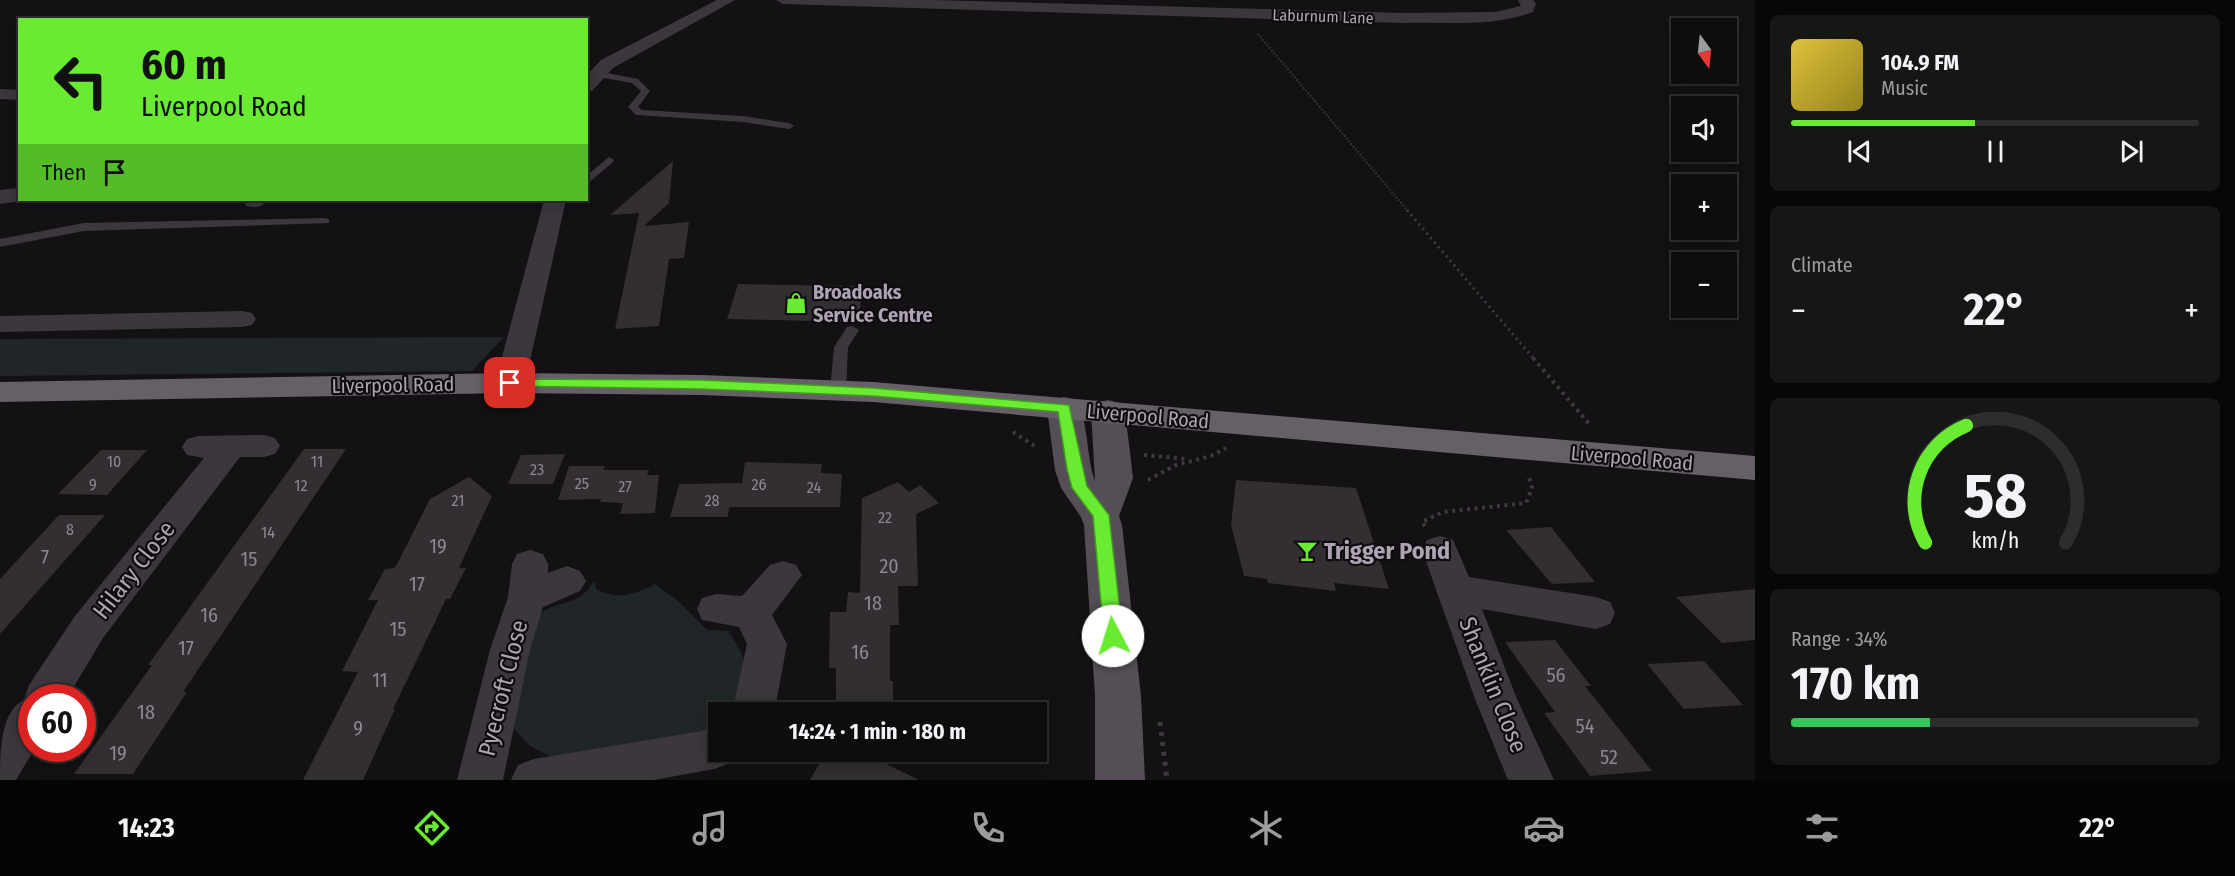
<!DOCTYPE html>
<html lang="en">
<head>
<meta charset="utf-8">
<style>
  :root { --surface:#0e0d0e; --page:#171617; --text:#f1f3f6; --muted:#9b9c9e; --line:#2e2d2e; --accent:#69eb31 }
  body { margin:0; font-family:"Fira Sans Condensed",sans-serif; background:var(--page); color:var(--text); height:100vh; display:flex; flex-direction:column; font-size:22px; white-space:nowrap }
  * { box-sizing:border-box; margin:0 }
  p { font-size:20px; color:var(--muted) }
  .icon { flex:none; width:33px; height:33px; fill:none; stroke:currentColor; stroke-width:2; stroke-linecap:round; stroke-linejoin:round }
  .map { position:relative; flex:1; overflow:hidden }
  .drawer { display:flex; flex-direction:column; gap:15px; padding:15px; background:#080708; width:480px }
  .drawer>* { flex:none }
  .guide { position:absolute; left:18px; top:18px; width:570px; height:183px; border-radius:0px; box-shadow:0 3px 15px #0003,0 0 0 2px var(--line); background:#69eb31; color:#111; overflow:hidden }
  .needle { width:39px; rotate:165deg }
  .buttons { position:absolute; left:1671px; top:18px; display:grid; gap:12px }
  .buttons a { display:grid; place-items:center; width:66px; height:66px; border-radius:0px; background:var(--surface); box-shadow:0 3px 15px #0003,0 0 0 2px var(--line); font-size:30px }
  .speed { position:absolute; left:18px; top:684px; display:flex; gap:12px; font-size:30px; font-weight:700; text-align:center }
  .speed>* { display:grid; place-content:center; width:78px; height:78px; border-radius:50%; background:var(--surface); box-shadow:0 3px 15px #0003,0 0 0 2px var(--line); line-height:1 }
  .speed .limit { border:9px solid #d22; background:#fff; color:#111 }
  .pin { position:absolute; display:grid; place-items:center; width:51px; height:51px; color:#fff; margin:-26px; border-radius:12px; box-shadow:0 3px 9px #0006 }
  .me { position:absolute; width:66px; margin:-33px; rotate:355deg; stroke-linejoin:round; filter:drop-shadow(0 0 4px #0008) }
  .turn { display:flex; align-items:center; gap:21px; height:126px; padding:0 24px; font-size:27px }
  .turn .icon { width:78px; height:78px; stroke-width:2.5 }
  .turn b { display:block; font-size:42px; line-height:51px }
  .then { display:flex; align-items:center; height:57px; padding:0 24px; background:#0003; gap:12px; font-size:22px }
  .big { font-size:45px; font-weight:700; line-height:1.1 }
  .drawer .widget { flex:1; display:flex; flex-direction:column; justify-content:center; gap:9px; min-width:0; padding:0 21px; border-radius:9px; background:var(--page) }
  .drawer .dial { align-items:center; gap:0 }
  .dial svg { height:156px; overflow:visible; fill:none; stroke:var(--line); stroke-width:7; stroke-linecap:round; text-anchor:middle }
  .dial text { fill:var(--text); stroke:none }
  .song { display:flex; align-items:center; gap:18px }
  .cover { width:72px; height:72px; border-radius:9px; background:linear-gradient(135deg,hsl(50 70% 55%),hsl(50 70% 35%)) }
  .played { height:6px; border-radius:3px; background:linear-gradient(90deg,var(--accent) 45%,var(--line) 45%) }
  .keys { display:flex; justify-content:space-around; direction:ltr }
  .heat { display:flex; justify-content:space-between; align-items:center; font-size:33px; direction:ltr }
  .charge { height:9px; border-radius:4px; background:linear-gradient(90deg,#34c759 34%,var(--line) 0) }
  .trip { position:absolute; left:708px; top:702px; width:339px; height:60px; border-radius:0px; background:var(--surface); box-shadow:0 3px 15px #0003,0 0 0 2px var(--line); font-weight:700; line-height:60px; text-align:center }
  .dock { display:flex; height:96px; justify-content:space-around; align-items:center; background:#060506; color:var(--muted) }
  .dock .icon { width:42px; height:42px }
  .dock .current { color:var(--accent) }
  .dock b { font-size:27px; color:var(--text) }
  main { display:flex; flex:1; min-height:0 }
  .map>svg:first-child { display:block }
  .green { fill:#202627 }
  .building { fill:#322e32 }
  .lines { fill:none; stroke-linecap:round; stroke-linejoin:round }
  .path-far3 { stroke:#3f3a40; stroke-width:2; stroke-dasharray:1.5 2; stroke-linecap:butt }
  .path-far2 { stroke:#3f3a40; stroke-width:3; stroke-dasharray:2 4; stroke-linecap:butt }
  .path-far1 { stroke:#3f3a40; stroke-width:4; stroke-dasharray:3 4.5; stroke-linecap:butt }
  .path { stroke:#3f3a40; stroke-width:5; stroke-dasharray:4 6; stroke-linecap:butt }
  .lane { fill:#3c373c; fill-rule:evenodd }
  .street { fill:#3c373c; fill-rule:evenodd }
  .primary { fill:#554e56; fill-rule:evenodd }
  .highway { fill:#665f68; fill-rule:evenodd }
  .route { fill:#69eb31; stroke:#449920; stroke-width:1.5 }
  .labels { text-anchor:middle; stroke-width:4.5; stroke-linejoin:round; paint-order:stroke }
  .far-street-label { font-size:16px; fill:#afa3b3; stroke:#0e0c0e }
  .number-label { font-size:16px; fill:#908693 }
  .poi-label { font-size:20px; font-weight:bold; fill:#afa3b3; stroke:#0e0c0e; text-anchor:start }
  .street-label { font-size:20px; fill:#afa3b3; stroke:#0e0c0e }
  .near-number-label { font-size:20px; fill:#908693 }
  .near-poi-label { font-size:24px; font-weight:bold; fill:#afa3b3; stroke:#0e0c0e; text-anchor:start }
  .near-street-label { font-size:24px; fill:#afa3b3; stroke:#0e0c0e }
</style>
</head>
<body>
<main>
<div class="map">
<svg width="1755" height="780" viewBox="0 0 1755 780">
  <rect width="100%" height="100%" fill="#131113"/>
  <g class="green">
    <path d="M 504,337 L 472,371 L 0,376 L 0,339 Z"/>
    <path d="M 594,580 L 597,590 C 620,600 633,595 655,584 L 678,601 L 707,630 L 728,631 C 740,647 756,678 746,697 C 743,702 738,708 735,712 L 718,712 L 718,725 L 702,737 L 568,766 L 530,746 L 506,720 C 510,705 525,629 531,622 C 552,597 580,610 594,580 Z"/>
  </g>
  <g class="building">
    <path d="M 673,161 L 669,203 L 644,226 L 689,222 L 684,258 L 669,259 L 659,326 L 615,329 L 639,213 L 610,215 Z"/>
    <path d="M 738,284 L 862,286 L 859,322 L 727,319 Z"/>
    <path d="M 304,449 L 346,449 L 183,692 L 187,692 L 133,774 L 74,774 L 152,665 L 148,665 Z"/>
    <path d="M 101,450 L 147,450 L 107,495 L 58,494 Z"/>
    <path d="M 565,454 L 553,484 L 508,484 L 521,455 Z"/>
    <path d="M 745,462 L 822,464 L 821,473 L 842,474 L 840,507 L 729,507 L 728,517 L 670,517 L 679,484 L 742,483 Z"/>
    <path d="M 569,466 L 605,466 L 603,470 L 649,470 L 647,475 L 659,475 L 655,513 L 620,514 L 623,503 L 600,502 L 601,499 L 558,500 Z"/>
    <path d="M 469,477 L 492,496 L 459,568 L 466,568 L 450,599 L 446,599 L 425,643 L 393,709 L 395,709 L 363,780 L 303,780 L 358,672 L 342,671 L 378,600 L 368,600 L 385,569 L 395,568 L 430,499 Z"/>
    <path d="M 1236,480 L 1356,488 L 1389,589 L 1334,583 L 1336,591 L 1268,583 L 1267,579 L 1244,576 L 1231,525 Z"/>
    <path d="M 898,482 L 909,492 L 920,485 L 939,503 L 916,514 L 918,586 L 898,586 L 899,625 L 890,625 L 890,681 L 893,681 L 893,712 L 836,712 L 836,668 L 829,668 L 830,612 L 846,612 L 848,592 L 860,593 L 862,498 Z"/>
    <path d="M 59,515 L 105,515 L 0,634 L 0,579 Z"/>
    <path d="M 1551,527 L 1595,582 L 1552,584 L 1506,530 Z"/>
    <path d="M 1755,589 L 1755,640 L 1722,643 L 1676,597 Z"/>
    <path d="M 1555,640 L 1591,686 L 1585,686 L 1652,771 L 1590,776 L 1544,713 L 1555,712 L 1505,642 Z"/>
    <path d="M 1704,661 L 1743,705 L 1684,709 L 1647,664 Z"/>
    <path d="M 826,752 L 861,752 L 919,780 L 810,780 Z"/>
  </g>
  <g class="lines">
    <path class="path-far3" d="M 1258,34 L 1408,211"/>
    <path class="path-far2" d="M 1407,210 L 1534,359"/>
    <g class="path-far1">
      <path d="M 1533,358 L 1591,426"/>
      <path d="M 1013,432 L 1036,447"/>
      <path d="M 1144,455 L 1188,459"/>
      <path d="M 1148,480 L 1176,465 L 1211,456 L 1226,448"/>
      <path d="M 1425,526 L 1422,522 L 1443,512 L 1526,503 L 1532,488 L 1528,474"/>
    </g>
    <path class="path" d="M 1160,722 L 1167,780"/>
    <g class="lane">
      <path d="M 596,71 L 638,79 L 650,91 L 638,107 L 642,110 L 743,116 L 789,123 L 794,126 L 789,129 L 743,122 L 636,115 L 628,107 L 641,91 L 632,83 L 593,76 L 592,74 Z"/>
      <path d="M 609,157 L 614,160 L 613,162 L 586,185 L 586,176 Z"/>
      <path d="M 325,218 L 329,219 L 329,223 L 84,231 L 0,247 L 0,239 L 84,223 Z"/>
      <path d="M 852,326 L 859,330 L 848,347 L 846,391 L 838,396 L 830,391 L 834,347 L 847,327 Z"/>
    </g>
    <g class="street">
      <path d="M 717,0 L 735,0 L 613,68 L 592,91 L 586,92 L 586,76 L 601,60 Z"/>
      <path d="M 776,0 L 933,0 L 1404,13 L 1495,12 L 1521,6 L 1518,0 L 1533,0 L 1536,4 L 1533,12 C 1493,27 1446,22 1404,23 L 783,4 Z"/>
      <path d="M 0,89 L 20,90 L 20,100 L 0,99 Z"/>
      <path d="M 20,188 L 20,200 L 28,200 L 0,204 L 0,190 Z"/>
      <path d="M 244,200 L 267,200 C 262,208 255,208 246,206 Z"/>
      <path d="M 544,200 L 566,200 L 525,383 L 521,389 L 510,392 L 499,389 L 495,383 Z"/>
      <path d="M 242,311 L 252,313 L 256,319 L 252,325 L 242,327 L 0,332 L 0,316 Z"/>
      <path d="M 264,435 L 275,438 L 280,446 L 275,454 L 264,457 L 240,457 L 103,638 L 67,698 L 32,698 L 32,748 L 35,748 L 16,780 L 0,780 C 0,754 0,711 24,700 L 29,685 L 75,616 L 204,458 L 187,455 L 182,447 L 187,439 L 198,436 Z"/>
      <path d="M 1440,536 L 1453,540 L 1469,577 L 1596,597 L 1610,602 L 1615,613 L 1610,624 L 1596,629 L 1482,609 L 1517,699 L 1554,780 L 1508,780 L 1475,699 L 1422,550 L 1427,540 Z"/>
      <path d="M 530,550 L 543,554 L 548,564 L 548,573 L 567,566 L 580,571 L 586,581 L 580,591 L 543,607 L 530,650 L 503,780 L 457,780 L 490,650 L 508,597 L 512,564 L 517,554 Z"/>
      <path d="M 783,561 L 796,565 L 802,575 L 772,615 L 787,644 L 775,709 L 774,712 L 729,712 L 735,699 L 747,644 L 739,627 L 702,620 L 697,609 L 702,598 L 716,594 L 742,596 L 770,565 Z"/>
      <path d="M 718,724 L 718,752 L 737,752 L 730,763 L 714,769 L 654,780 L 511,780 L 518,765 L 534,759 L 702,731 Z"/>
    </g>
    <path class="primary" d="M 1064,397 L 1076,400 C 1089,421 1086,457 1095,481 L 1091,411 L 1096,403 L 1108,400 L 1120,403 L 1125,411 L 1133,478 L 1119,516 L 1122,525 L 1141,696 L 1145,780 L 1095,780 L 1095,696 L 1084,525 L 1081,517 L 1061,488 L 1055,470 L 1047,408 L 1052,400 Z"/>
    <path class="highway" d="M 510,373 L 701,375 L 873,382 L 1755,456 L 1755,480 L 873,402 L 701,395 L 510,393 L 0,402 L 0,382 Z"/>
  </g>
  <path class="route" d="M 510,379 L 701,380 L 873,388 L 1069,405 L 1087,486 L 1109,515 L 1123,636 L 1120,641 L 1113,643 L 1107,641 L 1104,636 L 1093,516 L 1072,488 L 1067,469 L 1058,412 L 873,396 L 701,389 L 505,386 L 503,383 Z"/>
  <defs>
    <symbol id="shop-bare" viewBox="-9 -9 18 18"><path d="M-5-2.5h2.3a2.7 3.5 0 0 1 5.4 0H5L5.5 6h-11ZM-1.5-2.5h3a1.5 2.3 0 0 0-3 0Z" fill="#69eb31" stroke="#0e0c0e" stroke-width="2.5" paint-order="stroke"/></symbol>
    <symbol id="bar-bare" viewBox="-9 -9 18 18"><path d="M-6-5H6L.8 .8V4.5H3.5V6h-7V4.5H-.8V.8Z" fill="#69eb31" stroke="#0e0c0e" stroke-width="2.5" paint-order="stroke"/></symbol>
  </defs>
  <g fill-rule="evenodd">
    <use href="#shop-bare" x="781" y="288" width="30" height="30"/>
    <use href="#bar-bare" x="1292" y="536" width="30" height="30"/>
  </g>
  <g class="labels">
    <g class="far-street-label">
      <text transform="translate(1323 16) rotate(2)" y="6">Laburnum Lane</text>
    </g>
    <g class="number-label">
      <text x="114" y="467">10</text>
      <text x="317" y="467">11</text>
      <text x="537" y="475">23</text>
      <text x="582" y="489">25</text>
      <text x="93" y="490">9</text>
      <text x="759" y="490">26</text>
      <text x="301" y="491">12</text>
      <text x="625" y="492">27</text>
      <text x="814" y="493">24</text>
      <text x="458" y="506">21</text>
      <text x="712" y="506">28</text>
      <text x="885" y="523">22</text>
      <text x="70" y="535">8</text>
      <text x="268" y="538">14</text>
    </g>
    <g class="poi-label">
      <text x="813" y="299">Broadoaks<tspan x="813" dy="23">Service Centre</tspan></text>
    </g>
    <g class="street-label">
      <text transform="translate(393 385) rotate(-1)" y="7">Liverpool Road</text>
      <text transform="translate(1148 416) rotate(5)" y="7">Liverpool Road</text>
      <text transform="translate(1632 458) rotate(5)" y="7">Liverpool Road</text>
    </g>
    <g class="near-number-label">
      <text x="438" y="553">19</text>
      <text x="45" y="564">7</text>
      <text x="249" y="566">15</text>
      <text x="889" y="573">20</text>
      <text x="417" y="591">17</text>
      <text x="873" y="610">18</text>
      <text x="209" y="622">16</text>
      <text x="398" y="636">15</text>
      <text x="186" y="655">17</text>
      <text x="860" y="659">16</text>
      <text x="1556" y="682">56</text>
      <text x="380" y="687">11</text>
      <text x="146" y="719">18</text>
      <text x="1585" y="733">54</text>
      <text x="358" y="735">9</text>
      <text x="118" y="760">19</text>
      <text x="1609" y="764">52</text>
    </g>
    <g class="near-poi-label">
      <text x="1324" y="559">Trigger Pond</text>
    </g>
    <g class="near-street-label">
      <text transform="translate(134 570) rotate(-52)" y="8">Hilary Close</text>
      <text transform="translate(1493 685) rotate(68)" y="8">Shanklin Close</text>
      <text transform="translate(503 688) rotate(-76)" y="8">Pyecroft Close</text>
    </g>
  </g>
</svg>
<div class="buttons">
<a><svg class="needle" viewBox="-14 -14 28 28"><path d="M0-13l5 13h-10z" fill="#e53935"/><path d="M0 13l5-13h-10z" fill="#9b9c9e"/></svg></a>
<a><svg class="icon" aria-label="sound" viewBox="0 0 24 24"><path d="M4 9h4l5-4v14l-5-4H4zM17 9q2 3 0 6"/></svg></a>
<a>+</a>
<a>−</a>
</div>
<div class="speed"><div class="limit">60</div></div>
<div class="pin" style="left:510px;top:383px;background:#d93025"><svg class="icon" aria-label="arrive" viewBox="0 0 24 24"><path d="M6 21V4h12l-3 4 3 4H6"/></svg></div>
<svg class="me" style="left:1113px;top:636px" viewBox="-20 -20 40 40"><circle r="19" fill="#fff"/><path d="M0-13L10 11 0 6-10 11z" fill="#69eb31"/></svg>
<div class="trip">14:24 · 1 min · 180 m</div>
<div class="guide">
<div class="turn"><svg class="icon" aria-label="left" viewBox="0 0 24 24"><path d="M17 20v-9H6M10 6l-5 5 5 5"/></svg><div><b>60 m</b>Liverpool Road</div></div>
<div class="then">Then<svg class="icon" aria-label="arrive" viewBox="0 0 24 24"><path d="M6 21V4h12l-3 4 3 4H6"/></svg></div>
</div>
</div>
<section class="drawer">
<div class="widget">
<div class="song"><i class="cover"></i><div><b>104.9 FM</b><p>Music</p></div></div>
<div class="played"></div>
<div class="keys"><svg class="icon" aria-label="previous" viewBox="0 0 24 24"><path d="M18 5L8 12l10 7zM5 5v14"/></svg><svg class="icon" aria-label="pause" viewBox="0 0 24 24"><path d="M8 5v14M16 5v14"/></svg><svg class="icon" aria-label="next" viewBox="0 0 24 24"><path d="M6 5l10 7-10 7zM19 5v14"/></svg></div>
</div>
<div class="widget"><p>Climate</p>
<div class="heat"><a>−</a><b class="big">22°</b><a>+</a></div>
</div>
<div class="widget dial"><svg viewBox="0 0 100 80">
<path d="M14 69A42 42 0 1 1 86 69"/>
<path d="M14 69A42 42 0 0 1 35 9" stroke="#69eb31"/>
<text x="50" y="56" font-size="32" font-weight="700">58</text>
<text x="50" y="72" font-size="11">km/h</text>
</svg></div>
<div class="widget"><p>Range · 34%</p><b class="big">170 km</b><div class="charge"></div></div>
</section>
</main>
<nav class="dock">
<b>14:23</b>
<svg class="icon current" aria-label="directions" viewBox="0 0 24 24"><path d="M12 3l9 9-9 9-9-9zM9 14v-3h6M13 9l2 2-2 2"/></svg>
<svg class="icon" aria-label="music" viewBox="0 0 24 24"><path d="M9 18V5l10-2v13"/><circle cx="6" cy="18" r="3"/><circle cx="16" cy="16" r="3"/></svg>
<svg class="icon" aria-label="phone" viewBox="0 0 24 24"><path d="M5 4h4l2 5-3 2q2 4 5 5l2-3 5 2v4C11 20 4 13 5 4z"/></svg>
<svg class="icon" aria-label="climate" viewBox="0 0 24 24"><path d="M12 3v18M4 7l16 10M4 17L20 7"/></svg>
<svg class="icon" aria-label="car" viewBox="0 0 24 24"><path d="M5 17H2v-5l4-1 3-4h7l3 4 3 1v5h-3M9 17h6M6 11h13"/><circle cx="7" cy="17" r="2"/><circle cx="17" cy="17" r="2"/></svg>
<svg class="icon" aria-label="filters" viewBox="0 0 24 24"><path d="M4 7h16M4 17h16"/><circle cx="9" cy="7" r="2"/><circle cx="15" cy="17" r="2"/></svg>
<b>22°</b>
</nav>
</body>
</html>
